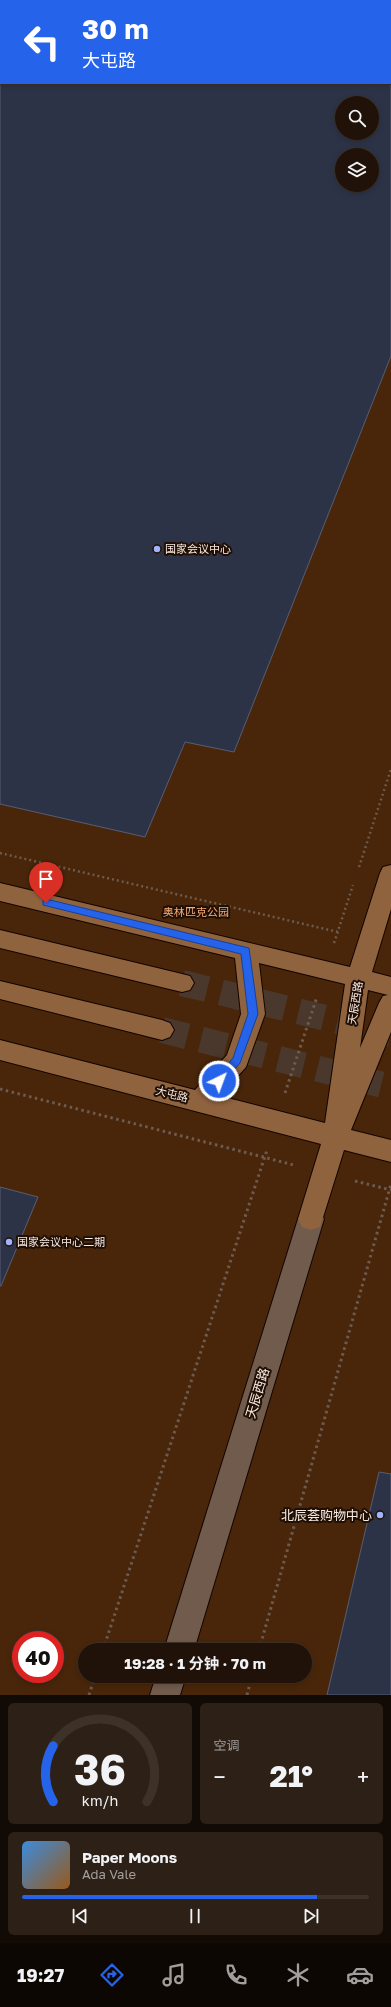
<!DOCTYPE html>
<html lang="zh">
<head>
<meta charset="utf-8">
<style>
  :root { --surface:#201208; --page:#2d2016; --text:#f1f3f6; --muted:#a29e9c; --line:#3d3229; --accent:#2563eb }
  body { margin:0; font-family:"Golos Text","Noto Sans SC",sans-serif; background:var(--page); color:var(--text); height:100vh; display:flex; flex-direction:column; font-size:15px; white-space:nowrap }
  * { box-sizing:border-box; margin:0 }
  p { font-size:13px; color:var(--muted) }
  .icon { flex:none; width:22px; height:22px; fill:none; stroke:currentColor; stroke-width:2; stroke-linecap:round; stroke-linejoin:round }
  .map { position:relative; height:1695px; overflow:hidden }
  .details { display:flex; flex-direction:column; gap:8px; padding:8px; background:#120a04; flex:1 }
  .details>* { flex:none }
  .hud { position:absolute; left:0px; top:0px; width:391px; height:84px; box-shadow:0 2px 6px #0003,0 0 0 1px var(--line); background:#2563eb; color:#fff; overflow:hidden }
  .fabs { position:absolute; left:335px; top:96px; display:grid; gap:8px }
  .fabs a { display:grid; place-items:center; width:44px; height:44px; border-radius:50%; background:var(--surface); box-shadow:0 2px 6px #0003,0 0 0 1px var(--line); font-size:20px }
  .speed { position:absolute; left:12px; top:1631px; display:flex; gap:8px; font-size:20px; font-weight:700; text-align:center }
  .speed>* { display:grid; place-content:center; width:52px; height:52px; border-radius:50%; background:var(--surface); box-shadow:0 2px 6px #0003,0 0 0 1px var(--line); line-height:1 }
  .speed .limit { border:6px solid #d22; background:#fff; color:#111 }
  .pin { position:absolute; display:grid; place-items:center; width:34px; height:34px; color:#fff; margin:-41px -17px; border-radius:50% 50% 50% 0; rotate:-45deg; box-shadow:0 0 4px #0007 }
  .pin .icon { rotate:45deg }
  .me { position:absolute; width:44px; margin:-22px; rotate:42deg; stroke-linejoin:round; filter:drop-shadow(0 0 3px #0008) }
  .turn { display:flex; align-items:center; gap:14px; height:84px; padding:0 16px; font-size:18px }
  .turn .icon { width:52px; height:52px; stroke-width:2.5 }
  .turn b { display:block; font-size:28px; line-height:34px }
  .big { font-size:30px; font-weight:700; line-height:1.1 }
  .details .widget { flex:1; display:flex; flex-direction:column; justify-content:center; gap:6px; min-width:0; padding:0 14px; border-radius:6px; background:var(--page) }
  .details .dial { align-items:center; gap:0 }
  .dial svg { height:104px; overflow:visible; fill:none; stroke:var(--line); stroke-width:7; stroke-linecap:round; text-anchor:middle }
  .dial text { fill:var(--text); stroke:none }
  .song { display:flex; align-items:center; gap:12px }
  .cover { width:48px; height:48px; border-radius:6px; background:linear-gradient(135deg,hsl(210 70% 55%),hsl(30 70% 35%)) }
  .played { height:4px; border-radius:2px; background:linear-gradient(90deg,var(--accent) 85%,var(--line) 85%) }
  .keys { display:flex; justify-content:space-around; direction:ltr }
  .heat { display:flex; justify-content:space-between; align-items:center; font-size:22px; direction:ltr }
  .details .tiles { flex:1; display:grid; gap:8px; grid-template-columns:1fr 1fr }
  .widget:last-child { grid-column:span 2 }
  .trip { position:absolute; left:78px; top:1643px; width:234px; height:40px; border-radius:20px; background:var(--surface); box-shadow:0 2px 6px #0003,0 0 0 1px var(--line); font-weight:700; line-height:40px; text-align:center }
  .tab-bar { display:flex; height:64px; justify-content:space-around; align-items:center; background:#0d0703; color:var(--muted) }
  .tab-bar .icon { width:28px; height:28px }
  .tab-bar .current { color:var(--accent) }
  .tab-bar b { font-size:18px; color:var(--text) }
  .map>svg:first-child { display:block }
  .green { fill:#49260a; fill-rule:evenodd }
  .building { fill:#2d3347; stroke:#575e74; fill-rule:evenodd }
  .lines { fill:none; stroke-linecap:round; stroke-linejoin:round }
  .secondary-tunnel { stroke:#49382b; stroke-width:26; stroke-dasharray:26 14; stroke-linecap:butt }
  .street-casing { stroke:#120400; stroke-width:2 }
  .secondary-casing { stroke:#120400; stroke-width:2 }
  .path-far1 { stroke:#6c5b50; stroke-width:2.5; stroke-dasharray:2 3; stroke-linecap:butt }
  .path { stroke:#6c5b50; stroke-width:3; stroke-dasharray:2.5 3.5; stroke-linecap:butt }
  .street { fill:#715b4c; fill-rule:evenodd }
  .secondary { fill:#90633f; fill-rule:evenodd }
  .route { fill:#2563eb; stroke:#184099 }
  .poi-dot { fill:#a0b3fd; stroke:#200f04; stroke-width:1.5 }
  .labels { text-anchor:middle; stroke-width:4; stroke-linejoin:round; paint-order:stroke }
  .poi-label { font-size:11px; fill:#f8eae2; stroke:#200f04; text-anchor:start }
  .park-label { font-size:11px; fill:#f6ad7b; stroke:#200f04 }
  .street-label { font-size:11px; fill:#f8eae2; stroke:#200f04 }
  .near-street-label { font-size:13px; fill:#f8eae2; stroke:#200f04 }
  .near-poi-label { font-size:13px; fill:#f8eae2; stroke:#200f04; text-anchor:end }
</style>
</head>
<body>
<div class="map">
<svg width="391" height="1695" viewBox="0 0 391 1695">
  <rect width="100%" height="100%" fill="#2a180b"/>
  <path class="green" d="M 0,0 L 391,0 L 391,1695 L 0,1695 ZM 1,1 L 390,1 L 390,83 L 1,83 ZM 342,103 L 372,103 L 372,133 L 342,133 ZM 342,155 L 372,155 L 372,185 L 342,185 ZM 21,1640 L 55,1640 L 55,1674 L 21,1674 ZM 85,1650 L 305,1650 L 305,1676 L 85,1676 Z"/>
  <g class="building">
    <path d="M 0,83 L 391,83 L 391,356 L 234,752 L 185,742 L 145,837 L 0,804 ZM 342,103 L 372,103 L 372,133 L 342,133 ZM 342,155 L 372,155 L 372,185 L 342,185 Z"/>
    <path d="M 0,1187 L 38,1197 L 1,1286 L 0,1286 Z"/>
    <path d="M 379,1472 L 391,1474 L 391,1695 L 327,1695 Z"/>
  </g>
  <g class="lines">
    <g class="secondary-tunnel">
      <path d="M 182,983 L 391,1034"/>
      <path d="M 162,1030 L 391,1087"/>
    </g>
    <defs>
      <g id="street">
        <path d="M 311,1208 L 320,1211 L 324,1219 L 194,1650 L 164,1650 L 298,1219 L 302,1211 Z"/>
        <path d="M 156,1676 L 186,1676 L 180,1695 L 150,1695 Z"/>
      </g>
      <g id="secondary">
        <path d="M 391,865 L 391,909 L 372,972 L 391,977 L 391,1032 L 351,1130 L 391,1140 L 391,1162 L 344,1150 L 320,1227 L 311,1230 L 302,1227 L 298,1219 L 321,1144 L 0,1060 L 0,1040 L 195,1090 L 227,1055 L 241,1014 L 235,958 L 0,901 L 0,883 L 350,967 L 380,873 L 383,867 ZM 259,963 L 345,984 L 325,1123 L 220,1096 L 246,1067 L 265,1014 ZM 368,990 L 388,995 L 383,996 L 379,1003 L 360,1048 Z"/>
        <path d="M 0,930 L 182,974 L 190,976 L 194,983 L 190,990 L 182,992 L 0,948 Z"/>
        <path d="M 0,981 L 162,1020 L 170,1023 L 174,1030 L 170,1037 L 162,1040 L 0,999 Z"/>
      </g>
    </defs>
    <use href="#street" class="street-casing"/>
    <use href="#secondary" class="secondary-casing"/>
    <g class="path-far1">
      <path d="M 0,853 L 338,932"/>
      <path d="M 359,867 L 391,769"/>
      <path d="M 334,943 L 353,885"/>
    </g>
    <g class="path">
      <path d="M 0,1089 L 294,1165"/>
      <path d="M 285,1093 L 317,997"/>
      <path d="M 355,1181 L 391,1190"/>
      <path d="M 103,1650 L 267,1150"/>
      <path d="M 259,1650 L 391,1184"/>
      <path d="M 89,1695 L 95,1676"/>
      <path d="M 247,1695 L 252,1676"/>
    </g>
    <use href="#street" class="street"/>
    <use href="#secondary" class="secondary"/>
  </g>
  <path class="route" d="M 46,899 L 249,948 L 258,1014 L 240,1063 L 222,1084 L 219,1085 L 214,1081 L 233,1058 L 248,1014 L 241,954 L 43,905 L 43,900 Z"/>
  <g class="poi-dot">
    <circle cx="157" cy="549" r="4"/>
    <circle cx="9" cy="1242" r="4"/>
    <circle cx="380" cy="1515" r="4"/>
  </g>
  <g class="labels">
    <g class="poi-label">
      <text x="165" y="553">国家会议中心</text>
      <text x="17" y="1246">国家会议中心二期</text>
    </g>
    <g class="park-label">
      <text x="196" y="916">奥林匹克公园</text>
    </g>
    <g class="street-label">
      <text transform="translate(355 1003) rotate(-81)" y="4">天辰西路</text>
      <text transform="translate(172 1094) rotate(14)" y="4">大屯路</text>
    </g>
    <g class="near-street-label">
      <text transform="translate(257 1393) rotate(-73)" y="5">天辰西路</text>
    </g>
    <g class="near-poi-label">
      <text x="372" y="1520">北辰荟购物中心</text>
    </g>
  </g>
</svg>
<div class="fabs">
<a><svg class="icon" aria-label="search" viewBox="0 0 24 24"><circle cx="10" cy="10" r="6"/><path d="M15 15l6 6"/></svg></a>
<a><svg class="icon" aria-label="layers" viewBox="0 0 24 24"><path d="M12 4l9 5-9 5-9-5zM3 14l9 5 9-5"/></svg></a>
</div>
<div class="speed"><div class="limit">40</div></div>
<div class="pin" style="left:46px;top:903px;background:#d93025"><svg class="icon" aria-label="arrive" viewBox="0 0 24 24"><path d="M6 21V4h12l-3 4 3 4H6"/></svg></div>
<svg class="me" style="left:219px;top:1081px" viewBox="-20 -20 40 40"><circle r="17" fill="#2563eb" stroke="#fff" stroke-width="3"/><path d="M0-11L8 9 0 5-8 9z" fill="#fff"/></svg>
<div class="trip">19:28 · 1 分钟 · 70 m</div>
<div class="hud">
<div class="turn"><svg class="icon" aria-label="left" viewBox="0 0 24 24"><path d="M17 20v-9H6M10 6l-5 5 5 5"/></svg><div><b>30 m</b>大屯路</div></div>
</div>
</div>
<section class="details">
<div class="tiles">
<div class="widget dial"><svg viewBox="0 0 100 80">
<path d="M14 69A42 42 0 1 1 86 69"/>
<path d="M14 69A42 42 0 0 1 14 26" stroke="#2563eb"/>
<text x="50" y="56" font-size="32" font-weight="700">36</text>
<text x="50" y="72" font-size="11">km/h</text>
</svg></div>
<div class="widget"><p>空调</p>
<div class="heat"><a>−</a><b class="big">21°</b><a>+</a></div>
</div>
<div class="widget">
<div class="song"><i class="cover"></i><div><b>Paper Moons</b><p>Ada Vale</p></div></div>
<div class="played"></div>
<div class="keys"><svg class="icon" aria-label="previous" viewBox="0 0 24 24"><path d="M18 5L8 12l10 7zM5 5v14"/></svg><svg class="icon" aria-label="pause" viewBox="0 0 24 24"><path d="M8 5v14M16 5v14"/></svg><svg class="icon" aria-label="next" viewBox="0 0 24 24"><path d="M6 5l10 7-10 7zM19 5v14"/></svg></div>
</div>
</div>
</section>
<nav class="tab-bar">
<b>19:27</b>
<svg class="icon current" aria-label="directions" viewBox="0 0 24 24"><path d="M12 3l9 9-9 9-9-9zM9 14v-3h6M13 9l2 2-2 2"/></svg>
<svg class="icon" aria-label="music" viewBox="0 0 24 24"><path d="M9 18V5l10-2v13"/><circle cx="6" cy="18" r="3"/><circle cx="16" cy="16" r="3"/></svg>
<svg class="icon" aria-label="phone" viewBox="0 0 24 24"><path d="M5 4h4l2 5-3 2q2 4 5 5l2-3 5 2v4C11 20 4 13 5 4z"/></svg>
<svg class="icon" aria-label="climate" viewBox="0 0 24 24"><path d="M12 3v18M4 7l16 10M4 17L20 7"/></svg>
<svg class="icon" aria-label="car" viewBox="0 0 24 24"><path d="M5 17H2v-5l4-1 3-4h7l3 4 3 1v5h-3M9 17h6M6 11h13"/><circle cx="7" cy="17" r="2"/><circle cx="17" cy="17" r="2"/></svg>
</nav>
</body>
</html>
